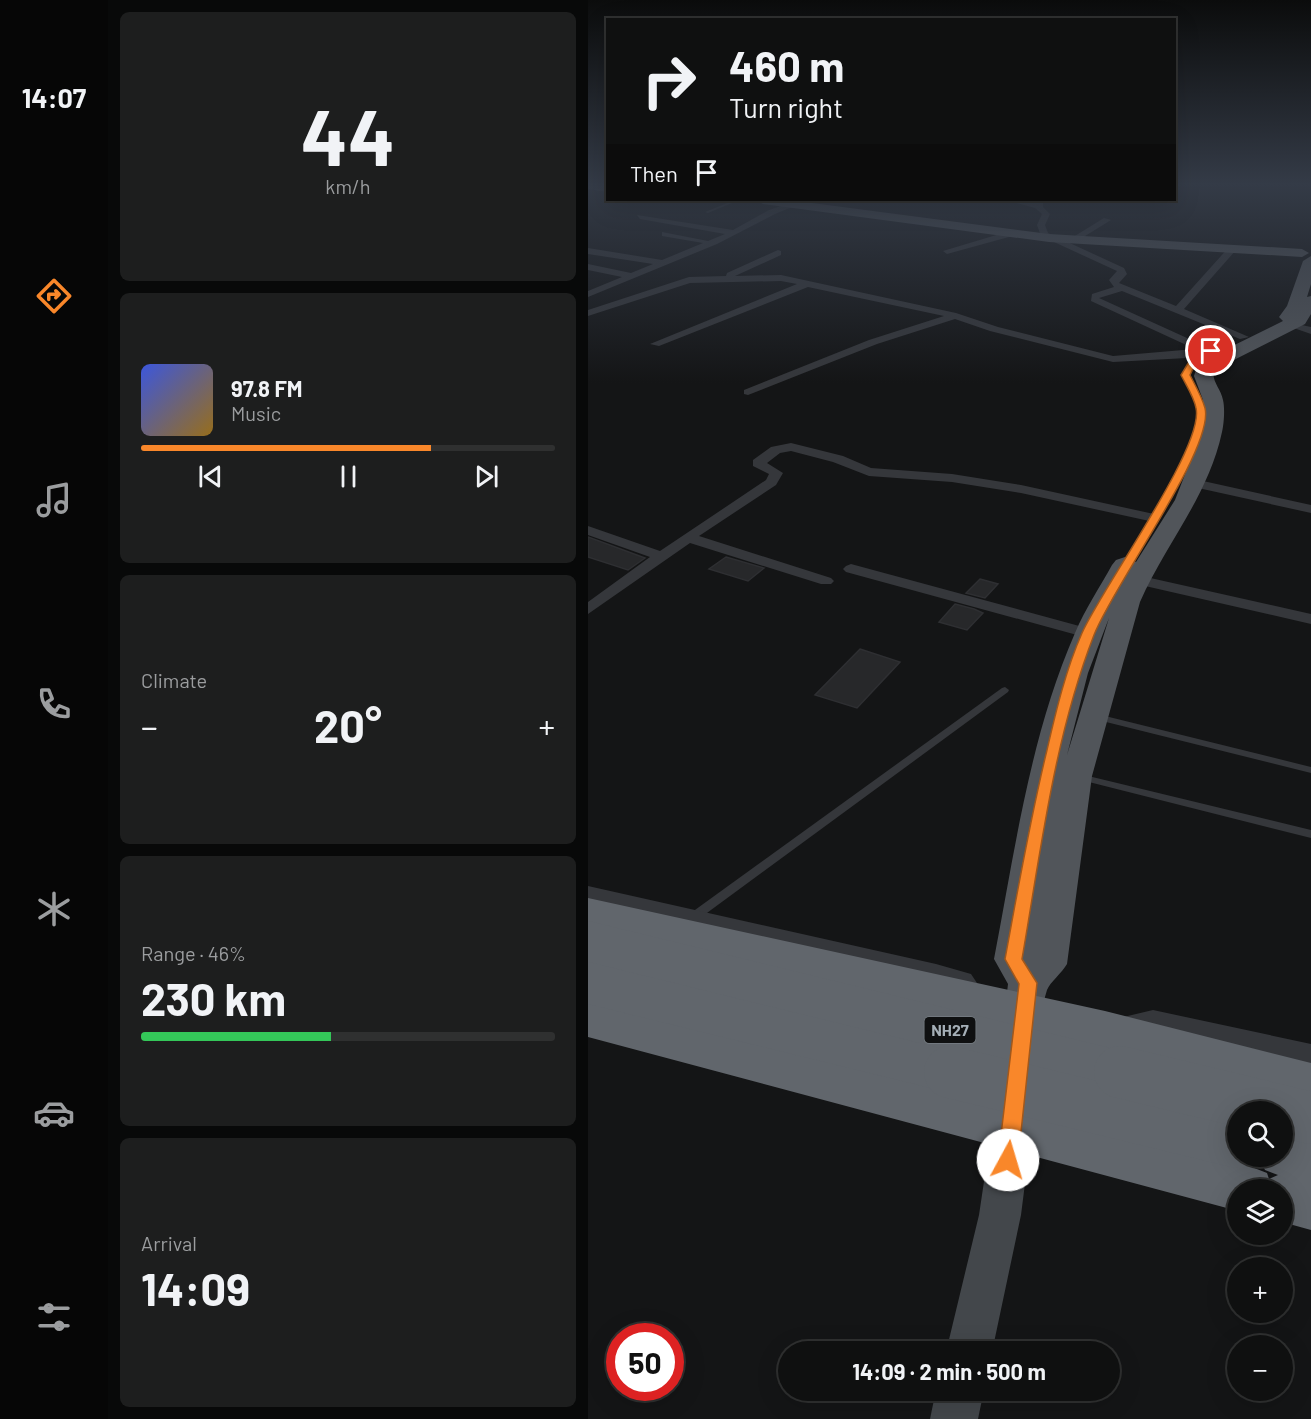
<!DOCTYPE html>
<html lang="en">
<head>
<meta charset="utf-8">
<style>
  :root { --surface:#0f1010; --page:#1d1e1e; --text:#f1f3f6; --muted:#9b9d9f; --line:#2f3030; --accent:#f9872a }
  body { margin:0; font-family:Barlow,sans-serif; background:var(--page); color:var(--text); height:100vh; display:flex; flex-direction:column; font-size:22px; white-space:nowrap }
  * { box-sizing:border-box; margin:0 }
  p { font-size:20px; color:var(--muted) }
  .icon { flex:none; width:33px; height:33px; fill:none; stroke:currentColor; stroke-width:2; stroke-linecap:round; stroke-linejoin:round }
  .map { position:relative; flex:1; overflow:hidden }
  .details { display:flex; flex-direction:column; gap:12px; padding:12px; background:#080909; width:480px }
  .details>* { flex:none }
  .guide { position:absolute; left:18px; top:18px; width:570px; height:183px; border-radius:0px; box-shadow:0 6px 24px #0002,0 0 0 2px var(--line); background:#0f1010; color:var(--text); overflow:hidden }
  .buttons { position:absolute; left:639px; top:1101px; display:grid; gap:12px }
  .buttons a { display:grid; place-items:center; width:66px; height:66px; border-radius:50%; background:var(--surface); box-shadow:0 6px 24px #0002,0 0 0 2px var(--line); font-size:30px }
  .speed { position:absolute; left:18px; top:1323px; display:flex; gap:12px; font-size:30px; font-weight:700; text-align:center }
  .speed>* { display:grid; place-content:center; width:78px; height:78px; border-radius:50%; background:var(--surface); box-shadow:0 6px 24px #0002,0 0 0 2px var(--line); line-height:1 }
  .speed .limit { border:9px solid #d22; background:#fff; color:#111 }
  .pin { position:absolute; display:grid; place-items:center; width:51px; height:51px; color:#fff; margin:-26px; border:3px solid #fff; border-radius:50%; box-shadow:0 2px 6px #0007 }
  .me { position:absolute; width:66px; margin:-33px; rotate:6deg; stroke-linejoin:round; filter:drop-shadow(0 0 4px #0008) }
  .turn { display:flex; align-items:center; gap:21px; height:126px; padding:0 24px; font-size:27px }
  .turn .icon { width:78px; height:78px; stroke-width:2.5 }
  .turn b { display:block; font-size:42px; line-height:51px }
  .then { display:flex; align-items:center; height:57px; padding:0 24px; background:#0003; gap:12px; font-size:22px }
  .big { font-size:45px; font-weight:700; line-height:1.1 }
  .details .widget { flex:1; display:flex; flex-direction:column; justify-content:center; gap:9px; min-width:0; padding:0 21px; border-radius:9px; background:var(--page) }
  .details .dial { align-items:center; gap:0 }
  .dial b { font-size:78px; line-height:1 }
  .song { display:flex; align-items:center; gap:18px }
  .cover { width:72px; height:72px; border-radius:9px; background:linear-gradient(135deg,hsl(230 70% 55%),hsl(40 70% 35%)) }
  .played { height:6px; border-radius:3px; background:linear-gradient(90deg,var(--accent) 70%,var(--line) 70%) }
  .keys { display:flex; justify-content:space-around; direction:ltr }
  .heat { display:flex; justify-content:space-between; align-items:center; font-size:33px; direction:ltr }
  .charge { height:9px; border-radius:4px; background:linear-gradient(90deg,#34c759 46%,var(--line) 0) }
  .trip { position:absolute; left:190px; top:1341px; width:342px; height:60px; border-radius:30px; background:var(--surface); box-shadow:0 6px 24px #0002,0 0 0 2px var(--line); font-weight:700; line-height:60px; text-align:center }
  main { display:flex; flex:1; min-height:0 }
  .tab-bar { display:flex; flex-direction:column; width:108px; justify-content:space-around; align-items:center; background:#060606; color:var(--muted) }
  .tab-bar .icon { width:42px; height:42px }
  .tab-bar .current { color:var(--accent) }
  .tab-bar b { font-size:27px; color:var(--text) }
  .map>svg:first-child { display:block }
  .building { fill:#27282a; stroke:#2e2f32; stroke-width:1.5 }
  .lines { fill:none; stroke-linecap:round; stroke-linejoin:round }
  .lane { fill:#35373b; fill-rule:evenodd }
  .street { fill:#35373b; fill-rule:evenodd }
  .secondary { fill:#43474b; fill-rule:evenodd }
  .primary { fill:#51555a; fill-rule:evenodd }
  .highway { fill:#61666c; fill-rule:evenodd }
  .highway-bridge-far1 { stroke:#61666c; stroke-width:41 }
  .highway-bridge { stroke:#61666c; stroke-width:52 }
  .route { fill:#f9872a; stroke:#a2581b; stroke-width:1.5 }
  .labels { text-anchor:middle; stroke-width:6; stroke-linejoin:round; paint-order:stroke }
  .shield { fill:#0f1011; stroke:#787f85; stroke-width:1.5 }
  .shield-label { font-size:16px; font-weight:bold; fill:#a5afb7 }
</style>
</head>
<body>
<main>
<nav class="tab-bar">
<b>14:07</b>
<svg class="icon current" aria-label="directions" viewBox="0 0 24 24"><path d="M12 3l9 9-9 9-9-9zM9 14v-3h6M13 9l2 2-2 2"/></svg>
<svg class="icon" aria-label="music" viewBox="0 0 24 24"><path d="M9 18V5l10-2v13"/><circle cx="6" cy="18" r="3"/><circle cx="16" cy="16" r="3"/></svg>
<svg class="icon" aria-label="phone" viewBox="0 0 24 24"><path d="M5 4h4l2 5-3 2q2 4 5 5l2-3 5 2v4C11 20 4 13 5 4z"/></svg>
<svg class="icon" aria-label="climate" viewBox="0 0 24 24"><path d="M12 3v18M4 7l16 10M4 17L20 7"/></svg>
<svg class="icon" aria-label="car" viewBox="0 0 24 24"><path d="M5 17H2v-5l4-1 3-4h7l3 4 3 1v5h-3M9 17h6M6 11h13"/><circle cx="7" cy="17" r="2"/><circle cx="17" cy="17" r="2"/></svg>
<svg class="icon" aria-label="filters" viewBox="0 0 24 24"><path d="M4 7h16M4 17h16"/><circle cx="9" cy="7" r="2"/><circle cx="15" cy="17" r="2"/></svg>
</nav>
<section class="details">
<div class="widget dial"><b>44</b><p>km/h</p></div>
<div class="widget">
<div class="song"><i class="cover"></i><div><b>97.8 FM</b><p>Music</p></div></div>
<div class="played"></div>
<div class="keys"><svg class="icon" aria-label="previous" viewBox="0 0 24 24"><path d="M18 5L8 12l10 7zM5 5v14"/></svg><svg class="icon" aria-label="pause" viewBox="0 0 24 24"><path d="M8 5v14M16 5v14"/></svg><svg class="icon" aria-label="next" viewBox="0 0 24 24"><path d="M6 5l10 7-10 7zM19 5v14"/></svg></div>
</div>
<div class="widget"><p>Climate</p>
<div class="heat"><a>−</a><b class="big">20°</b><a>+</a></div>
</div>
<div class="widget"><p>Range · 46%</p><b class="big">230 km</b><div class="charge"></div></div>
<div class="widget"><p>Arrival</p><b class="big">14:09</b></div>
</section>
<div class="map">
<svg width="723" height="1419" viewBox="0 0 723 1419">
  <rect width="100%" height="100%" fill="#141516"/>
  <g class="building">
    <path d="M 0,537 L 57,558 L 40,570 L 0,557 Z"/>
    <path d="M 138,557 L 176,568 L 160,581 L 121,569 Z"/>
    <path d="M 392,579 L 410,584 L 397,598 L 378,593 Z"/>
    <path d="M 367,604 L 386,609 L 395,613 L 379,630 L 351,622 Z"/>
    <path d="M 272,649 L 312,662 L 269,708 L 227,695 Z"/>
  </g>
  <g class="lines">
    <g class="lane">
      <path d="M 147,200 L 151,200 L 120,213 L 117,212 Z"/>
      <path d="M 417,687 L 421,690 L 420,692 L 108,921 L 104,922 L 100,921 L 98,918 L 100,915 L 414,688 Z"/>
      <path d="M 509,714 L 723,767 L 723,773 L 506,719 L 504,717 Z"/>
      <path d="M 492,774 L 723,830 L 723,838 L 489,779 L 487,777 L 489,775 Z"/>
    </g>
    <g class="street">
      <path d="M 211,200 L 221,200 L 187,214 L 129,244 L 0,297 L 0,291 L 34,277 L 0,270 L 0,264 L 43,273 L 65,264 L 0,254 L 0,248 L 74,260 L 115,243 L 74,236 L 74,232 L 120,241 L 137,234 L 52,219 L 49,215 L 145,230 L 181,210 Z"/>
      <path d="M 418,200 L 447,203 L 447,200 L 455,200 L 455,207 L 462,214 L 457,225 L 460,233 L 536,268 L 539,274 L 531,283 L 588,306 L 642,246 L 648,246 L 648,250 L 596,309 L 661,337 L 652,339 L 534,291 L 511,298 L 621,348 L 621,352 L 599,358 L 525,362 L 402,331 L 367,319 L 289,344 L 160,395 L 156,394 L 156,390 L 281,340 L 356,316 L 220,287 L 71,346 L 62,344 L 209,284 L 193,281 L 102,283 L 0,316 L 0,310 L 101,277 L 138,276 L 139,273 L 190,250 L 193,251 L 193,255 L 147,276 L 193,275 L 368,313 L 410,327 L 525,356 L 607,349 L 503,301 L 504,294 L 526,287 L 521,280 L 529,271 L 453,236 L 449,225 L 454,214 L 447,208 Z"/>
      <path d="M 516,218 L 523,220 L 489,241 L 482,239 Z"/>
      <path d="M 425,230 L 428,235 L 359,254 L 355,251 Z"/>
      <path d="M 700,322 L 723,327 L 723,334 L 700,326 Z"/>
      <path d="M 203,443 L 255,456 L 283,468 L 364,474 L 433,485 L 566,514 L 573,518 L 566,522 L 433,493 L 364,482 L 281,476 L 245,462 L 203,451 L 192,453 L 179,463 L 195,473 L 188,485 L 111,536 L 243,578 L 246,581 L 243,584 L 233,584 L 102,543 L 0,614 L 0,602 L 62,557 L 0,535 L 0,526 L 72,551 L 178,480 L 181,474 L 165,466 L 165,460 L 183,447 Z"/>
      <path d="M 606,479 L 723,505 L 723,513 L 601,486 L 599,483 Z"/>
      <path d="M 263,564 L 506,630 L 508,633 L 500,638 L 258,572 L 255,569 L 258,566 Z"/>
      <path d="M 549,575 L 723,614 L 723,624 L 544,583 L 541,580 Z"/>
      <path d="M 0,886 L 348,964 L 383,974 L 391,986 L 387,993 L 379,995 L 367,988 L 348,982 L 0,902 Z"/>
      <path d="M 565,1010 L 723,1044 L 723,1066 L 565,1030 L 536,1036 L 527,1033 L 524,1026 L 527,1019 Z"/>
    </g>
    <g class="secondary">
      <path d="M 424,1110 L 438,1115 L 444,1128 L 433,1215 L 404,1352 L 358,1352 L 391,1215 L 404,1128 L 410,1115 Z"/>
      <path d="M 348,1390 L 396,1390 L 390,1419 L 342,1419 Z"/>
    </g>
    <g class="primary">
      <path d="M 0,184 L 20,184 L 20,192 L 0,189 Z"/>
      <path d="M 168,200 L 201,200 L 461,234 L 714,249 L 721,253 L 714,257 L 461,242 L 175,204 Z"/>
      <path d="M 723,256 L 723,284 L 719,297 L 723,296 L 723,314 L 717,324 L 626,370 C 623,381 633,389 635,400 C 637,408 636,424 634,432 C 620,497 578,543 552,602 L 504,776 L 479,964 C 474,973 462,982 459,990 C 452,1009 458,1029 448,1047 L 434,1052 L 420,1047 L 414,1035 L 420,984 L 406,959 C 427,850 442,736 487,633 C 497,609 512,587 524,565 L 528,560 L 537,557 L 548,562 L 587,500 L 614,431 L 615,400 L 606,376 L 610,363 L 695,321 L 691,317 L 699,306 L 715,261 ZM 521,618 L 479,755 L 500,673 Z"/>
    </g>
    <g class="highway">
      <path d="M 0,898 L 517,1011 L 723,1063 L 723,1103 L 517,1049 L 0,928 Z"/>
      <path d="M 0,1001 L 661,1166 L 679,1173 L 681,1179 L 690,1175 L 677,1170 L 670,1156 L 694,1156 L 694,1131 L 723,1138 L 723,1230 L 694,1222 L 694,1190 L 650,1190 L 650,1211 L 0,1037 Z"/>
    </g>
    <g class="highway-bridge-far1">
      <path d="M 0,942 L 538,1073"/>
      <path d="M 0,983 L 368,1073"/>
    </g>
    <g class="highway-bridge">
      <path d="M 362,1072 L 650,1142"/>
      <path d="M 532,1072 L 723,1118"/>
    </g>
  </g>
  <linearGradient id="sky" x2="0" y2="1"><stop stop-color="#0b0c0c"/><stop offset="0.48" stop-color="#343b47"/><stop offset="1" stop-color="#343b47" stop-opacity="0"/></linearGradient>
  <rect width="723" height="383" fill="url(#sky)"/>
  <path class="route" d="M 620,349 L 628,351 L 608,363 L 602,375 C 607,385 614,397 617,408 C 627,448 524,587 506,635 C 466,738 453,850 434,959 L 449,983 L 430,1160 L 427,1167 L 420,1170 L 413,1167 L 410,1160 L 431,984 L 417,959 C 430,889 442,819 459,750 C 468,711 478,669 494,633 C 514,588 617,446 608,408 C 606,397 598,385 593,375 L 602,360 Z"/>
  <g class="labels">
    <rect class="shield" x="336.5" y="1017" width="51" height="26" rx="4.5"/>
    <g class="shield-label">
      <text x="362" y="1036">NH27</text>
    </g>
  </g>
</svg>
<div class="buttons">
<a><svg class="icon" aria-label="search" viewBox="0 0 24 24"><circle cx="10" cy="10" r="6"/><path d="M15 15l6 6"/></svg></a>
<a><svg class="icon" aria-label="layers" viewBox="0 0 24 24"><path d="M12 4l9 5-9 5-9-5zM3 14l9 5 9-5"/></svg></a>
<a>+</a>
<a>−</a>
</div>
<div class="speed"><div class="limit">50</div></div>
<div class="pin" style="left:623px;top:351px;background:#d93025"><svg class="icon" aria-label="arrive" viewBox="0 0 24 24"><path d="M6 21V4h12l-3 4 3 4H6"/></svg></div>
<svg class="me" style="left:420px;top:1160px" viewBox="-20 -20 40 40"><circle r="19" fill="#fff"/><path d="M0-13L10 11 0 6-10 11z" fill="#f9872a"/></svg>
<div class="trip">14:09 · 2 min · 500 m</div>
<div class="guide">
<div class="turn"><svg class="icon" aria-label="right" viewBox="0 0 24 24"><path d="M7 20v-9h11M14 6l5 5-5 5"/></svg><div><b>460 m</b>Turn right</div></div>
<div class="then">Then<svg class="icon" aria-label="arrive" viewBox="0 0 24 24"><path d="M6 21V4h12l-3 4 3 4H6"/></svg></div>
</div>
</div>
</main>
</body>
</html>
